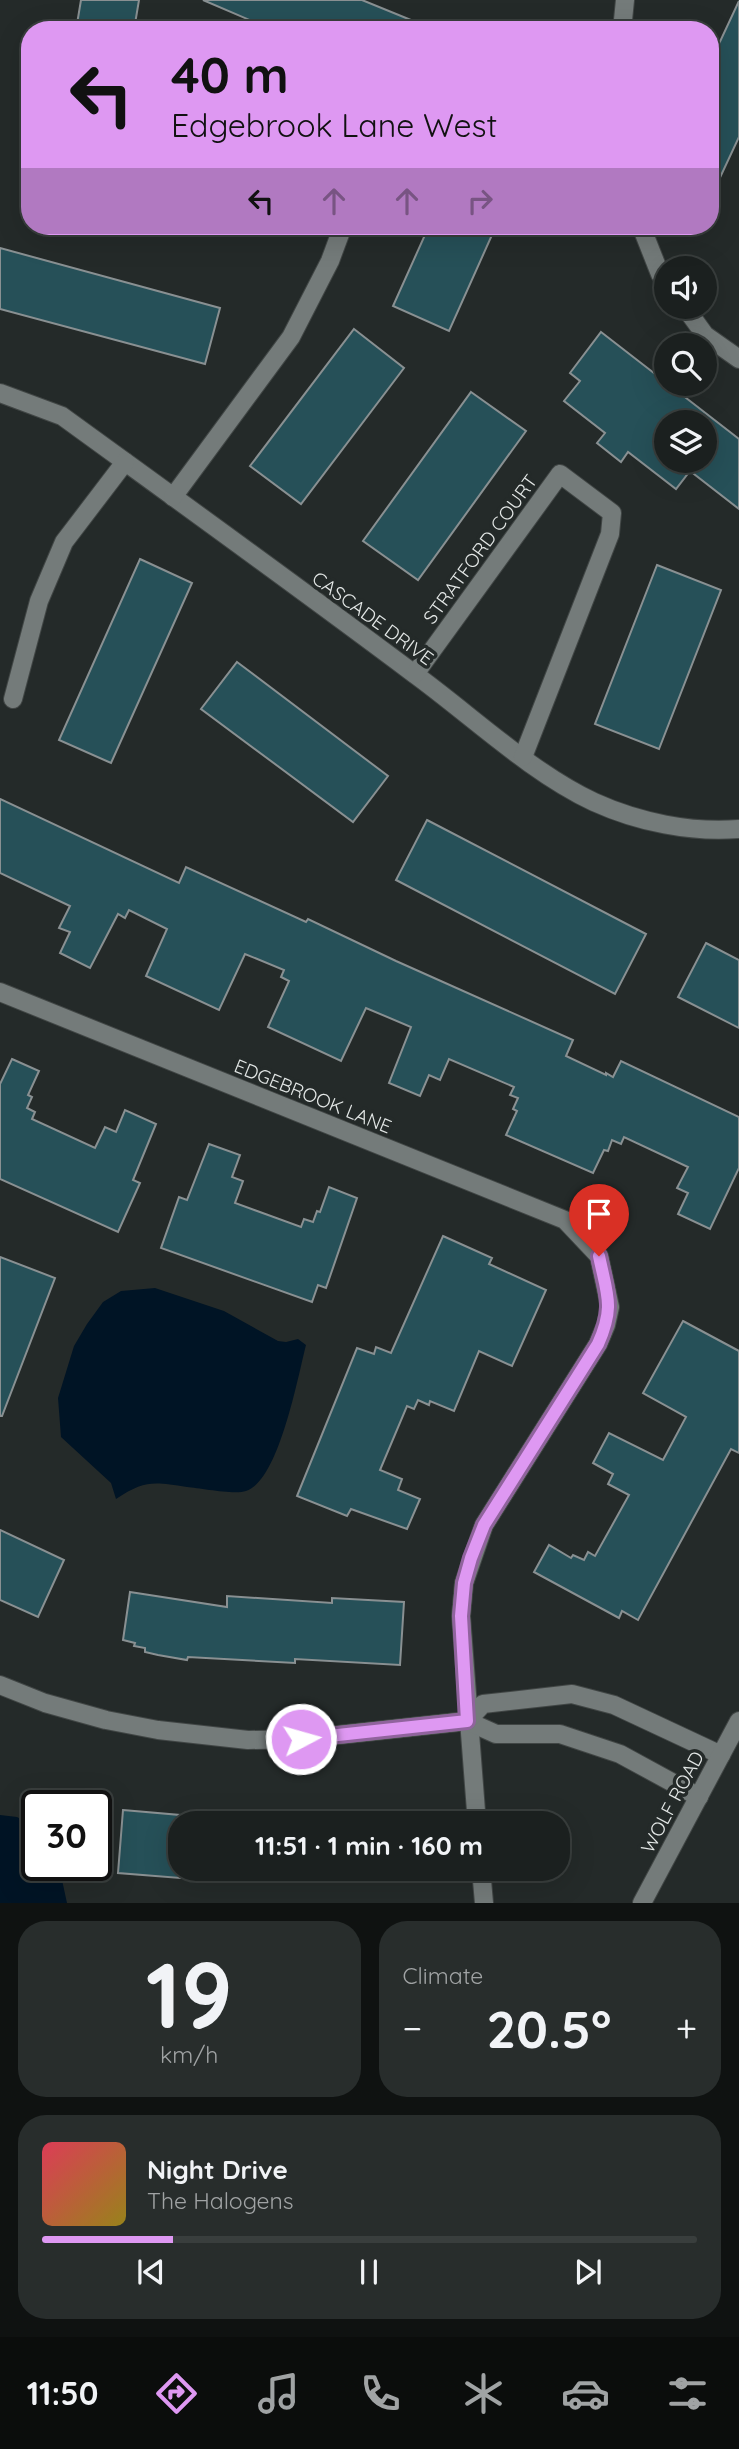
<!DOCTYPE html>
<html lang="en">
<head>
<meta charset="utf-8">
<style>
  :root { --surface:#1b201f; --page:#282d2c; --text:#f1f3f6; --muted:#a0a3a4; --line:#393e3d; --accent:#de98f2 }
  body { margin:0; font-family:Quicksand,sans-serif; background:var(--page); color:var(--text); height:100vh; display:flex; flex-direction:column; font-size:26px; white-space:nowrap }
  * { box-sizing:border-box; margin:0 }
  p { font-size:23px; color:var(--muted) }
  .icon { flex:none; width:38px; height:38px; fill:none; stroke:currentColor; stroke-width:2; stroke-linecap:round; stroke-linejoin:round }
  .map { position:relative; height:1903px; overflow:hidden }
  .drawer { display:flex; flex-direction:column; gap:18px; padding:18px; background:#0f1211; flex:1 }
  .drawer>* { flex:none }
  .guide { position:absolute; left:21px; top:21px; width:698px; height:214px; border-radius:28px; box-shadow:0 7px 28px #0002,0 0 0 2px var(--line); background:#de98f2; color:#111; overflow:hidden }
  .tools { position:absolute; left:654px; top:256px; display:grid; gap:14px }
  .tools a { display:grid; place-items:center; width:63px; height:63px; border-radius:50%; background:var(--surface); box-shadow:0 7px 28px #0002,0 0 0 2px var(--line); font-size:35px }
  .speed { position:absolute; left:21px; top:1790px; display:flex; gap:14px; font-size:35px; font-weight:700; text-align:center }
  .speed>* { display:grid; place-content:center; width:91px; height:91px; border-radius:50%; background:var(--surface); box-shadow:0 7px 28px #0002,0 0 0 2px var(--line); line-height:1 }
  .speed .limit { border:4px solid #111; border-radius:10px; background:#fff; color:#111 }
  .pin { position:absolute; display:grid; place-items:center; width:60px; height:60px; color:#fff; margin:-72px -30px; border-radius:50% 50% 50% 0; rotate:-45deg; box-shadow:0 0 7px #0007 }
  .pin .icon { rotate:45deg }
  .me { position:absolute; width:77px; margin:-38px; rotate:84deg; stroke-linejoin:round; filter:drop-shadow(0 0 5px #0008) }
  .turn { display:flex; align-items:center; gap:24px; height:147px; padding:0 35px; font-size:32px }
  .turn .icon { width:91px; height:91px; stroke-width:2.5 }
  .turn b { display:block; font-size:49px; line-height:60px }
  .lanes { display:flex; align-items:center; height:66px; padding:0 35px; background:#0003; justify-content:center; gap:35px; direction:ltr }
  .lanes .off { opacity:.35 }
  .big { font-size:52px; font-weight:700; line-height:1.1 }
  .drawer .card { flex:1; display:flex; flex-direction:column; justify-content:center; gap:10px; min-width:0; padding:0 24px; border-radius:28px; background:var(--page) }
  .drawer .dial { align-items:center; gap:0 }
  .dial b { font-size:91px; line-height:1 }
  .song { display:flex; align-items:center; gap:21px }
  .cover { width:84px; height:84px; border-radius:10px; background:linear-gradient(135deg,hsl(350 70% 55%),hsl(50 70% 35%)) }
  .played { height:7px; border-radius:4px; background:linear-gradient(90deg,var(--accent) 20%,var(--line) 20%) }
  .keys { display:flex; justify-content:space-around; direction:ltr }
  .heat { display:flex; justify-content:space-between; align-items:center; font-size:38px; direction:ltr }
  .drawer .tiles { flex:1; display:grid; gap:18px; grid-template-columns:1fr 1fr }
  .card:last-child { grid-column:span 2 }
  .trip { position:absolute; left:168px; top:1811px; width:402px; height:70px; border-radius:28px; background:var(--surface); box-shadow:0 7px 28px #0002,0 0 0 2px var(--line); font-weight:700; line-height:70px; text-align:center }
  .menu { display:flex; height:112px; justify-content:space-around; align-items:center; background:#0b0d0c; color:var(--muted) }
  .menu .icon { width:49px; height:49px }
  .menu .selected { color:var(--accent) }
  .menu b { font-size:32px; color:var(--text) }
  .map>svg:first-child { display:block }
  .water { fill:#001425 }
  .building { fill:#265058; stroke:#899092; stroke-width:2; fill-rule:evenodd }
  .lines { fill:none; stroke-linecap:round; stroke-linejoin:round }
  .minor-casing { stroke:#414645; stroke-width:20 }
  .tertiary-casing { stroke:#414645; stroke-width:20 }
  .minor { stroke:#747b7a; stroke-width:18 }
  .tertiary { stroke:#747b7a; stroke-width:18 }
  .route-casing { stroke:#90639d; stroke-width:18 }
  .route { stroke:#de98f2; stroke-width:12 }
  .labels { text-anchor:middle; stroke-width:7; stroke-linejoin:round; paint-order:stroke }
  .street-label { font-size:19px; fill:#e4e8e7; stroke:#242a29 }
</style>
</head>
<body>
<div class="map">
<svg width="739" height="1903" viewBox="0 0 739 1903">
  <rect width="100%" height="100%" fill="#242a29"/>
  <g class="water">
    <path d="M 155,1288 L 224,1311 L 278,1341 L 286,1342 L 298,1339 L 306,1345 C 298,1376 279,1481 246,1491 C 234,1495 200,1488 187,1487 C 153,1482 145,1480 116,1499 L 111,1483 L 61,1437 L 58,1398 L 74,1346 L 87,1324 L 103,1302 L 121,1291 Z"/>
    <path d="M 0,1815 L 17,1817 L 36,1827 L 37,1866 L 59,1866 L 67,1903 L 0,1903 Z"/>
  </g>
  <g class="building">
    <path d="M 81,0 L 139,0 L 134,30 L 76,30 Z"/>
    <path d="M 203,0 L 362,0 L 433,29 L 273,30 Z"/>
    <path d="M 739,1 L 739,137 L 710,199 L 710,63 Z"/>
    <path d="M 429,226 L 496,226 L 449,331 L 393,306 Z"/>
    <path d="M 0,248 L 220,308 L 205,364 L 0,309 Z"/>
    <path d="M 354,329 L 404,368 L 301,504 L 250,466 Z"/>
    <path d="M 601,332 L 739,439 L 739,509 L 690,471 L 676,489 L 628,452 L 621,462 L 597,443 L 605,433 L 564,401 L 580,381 L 570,373 ZM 667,422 L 705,422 L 705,460 L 667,460 Z"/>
    <path d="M 471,392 L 526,431 L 418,580 L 363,541 Z"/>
    <path d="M 140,559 L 192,583 L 111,763 L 59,740 Z"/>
    <path d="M 657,565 L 721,590 L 659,749 L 595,724 Z"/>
    <path d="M 237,662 L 388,776 L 353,822 L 201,709 Z"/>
    <path d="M 0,799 L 179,883 L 186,867 L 306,922 L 308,919 L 396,961 L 573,1040 L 566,1056 L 606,1075 L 606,1073 L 613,1077 L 621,1061 L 739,1117 L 739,1168 L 710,1229 L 678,1214 L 688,1193 L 677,1188 L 688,1167 L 624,1137 L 621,1144 L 612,1140 L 608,1151 L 604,1150 L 593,1173 L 506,1135 L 517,1111 L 513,1109 L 518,1098 L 510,1095 L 514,1087 L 449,1059 L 440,1080 L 429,1075 L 420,1096 L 389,1083 L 411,1027 L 366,1008 L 341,1061 L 268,1027 L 289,981 L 281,977 L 284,970 L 245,954 L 219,1010 L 146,976 L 167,929 L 129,910 L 125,918 L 118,914 L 90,968 L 60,953 L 70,932 L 59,928 L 70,906 L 0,873 Z"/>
    <path d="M 427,820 L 646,934 L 615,994 L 396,880 Z"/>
    <path d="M 706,943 L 739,960 L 739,1028 L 678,997 Z"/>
    <path d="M 12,1059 L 39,1071 L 28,1095 L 32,1097 L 27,1108 L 35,1112 L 32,1119 L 95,1148 L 105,1127 L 116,1132 L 125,1110 L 156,1124 L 133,1180 L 140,1183 L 118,1232 L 0,1179 L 0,1084 Z"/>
    <path d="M 209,1144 L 240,1155 L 232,1177 L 243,1181 L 235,1203 L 301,1227 L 304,1219 L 313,1222 L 317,1211 L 320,1212 L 329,1187 L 357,1198 L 326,1288 L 318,1285 L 312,1302 L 161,1248 L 179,1197 L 187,1200 Z"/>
    <path d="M 443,1236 L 492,1258 L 489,1264 L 546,1290 L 512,1366 L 479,1351 L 454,1411 L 430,1401 L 429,1405 L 418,1400 L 414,1409 L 407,1406 L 380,1470 L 402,1479 L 398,1490 L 420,1499 L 407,1529 L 351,1509 L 347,1516 L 297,1496 L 357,1348 L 374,1354 L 376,1347 L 391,1353 Z"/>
    <path d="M 0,1257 L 55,1278 L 2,1416 L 0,1416 Z"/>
    <path d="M 683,1321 L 739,1351 L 739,1453 L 731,1449 L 638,1620 L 622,1611 L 619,1618 L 534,1572 L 549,1545 L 571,1558 L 573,1555 L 584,1560 L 588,1552 L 595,1556 L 629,1495 L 608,1484 L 613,1474 L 593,1463 L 609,1433 L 663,1460 L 686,1417 L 643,1393 Z"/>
    <path d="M 0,1530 L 64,1560 L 38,1617 L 0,1600 Z"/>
    <path d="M 130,1592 L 227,1607 L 227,1596 L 332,1603 L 332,1598 L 404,1602 L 400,1665 L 295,1659 L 295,1663 L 188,1657 L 187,1660 L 158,1655 L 145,1652 L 145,1648 L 134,1646 L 135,1643 L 123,1640 Z"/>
    <path d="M 123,1810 L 180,1815 L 180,1878 L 118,1873 Z"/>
  </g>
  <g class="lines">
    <defs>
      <g id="minor">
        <path d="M 622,30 L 625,0"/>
        <path d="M 641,226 L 660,274 L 667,283"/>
        <path d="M 684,306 L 705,335 L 739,359"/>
        <path d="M 0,393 L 62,416 C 179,501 297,586 413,673 C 471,715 530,772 594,802 C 638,822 691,833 739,829"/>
        <path d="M 173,497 L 291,337 L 330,261 L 343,226"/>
        <path d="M 415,674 L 560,474 L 612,513 L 610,534 L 523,757"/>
        <path d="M 13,699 L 39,601 L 64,542 L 125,462"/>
        <path d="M 0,992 L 565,1220 L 599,1256 L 610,1307 L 606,1325 L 598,1344 L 484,1525 L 464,1583 L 461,1616 L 477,1824"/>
        <path d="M 0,1685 L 45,1703 L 106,1720 L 158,1730 L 248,1740 L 301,1739 L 467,1721 L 496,1734 L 560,1734 L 620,1754 L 699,1797"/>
        <path d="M 467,1721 L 483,1704 L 572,1694 L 614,1705 L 721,1755"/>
        <path d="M 481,1869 L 484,1903"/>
      </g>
      <path id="tertiary" d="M 642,1903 L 739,1721"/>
    </defs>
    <use href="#minor" class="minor-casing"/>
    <use href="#tertiary" class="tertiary-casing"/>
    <use href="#minor" class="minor"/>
    <use href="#tertiary" class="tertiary"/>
  </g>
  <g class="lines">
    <defs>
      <path id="route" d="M 301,1739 L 467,1721 L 461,1616 L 464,1583 L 471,1558 L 484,1525 L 598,1344 C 615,1306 607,1295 599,1256"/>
    </defs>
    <use href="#route" class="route-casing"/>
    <use href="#route" class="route"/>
  </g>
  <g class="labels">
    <g class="street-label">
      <text transform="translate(480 549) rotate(-54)" y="7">STRATFORD COURT</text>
      <text transform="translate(373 618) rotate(36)" y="7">CASCADE DRIVE</text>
      <text transform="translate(313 1096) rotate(22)" y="7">EDGEBROOK LANE</text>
      <text transform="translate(672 1802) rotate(-62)" y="7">WOLF ROAD</text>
    </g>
  </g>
</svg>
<div class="tools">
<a><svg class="icon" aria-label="sound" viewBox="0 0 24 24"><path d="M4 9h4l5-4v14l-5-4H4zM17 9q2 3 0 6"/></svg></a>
<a><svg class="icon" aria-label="search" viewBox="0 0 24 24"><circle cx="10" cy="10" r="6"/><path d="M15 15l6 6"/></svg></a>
<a><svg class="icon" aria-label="layers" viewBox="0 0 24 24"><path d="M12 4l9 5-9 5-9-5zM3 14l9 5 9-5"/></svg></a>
</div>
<div class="speed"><div class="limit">30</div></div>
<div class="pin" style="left:599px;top:1256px;background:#d93025"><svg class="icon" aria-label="arrive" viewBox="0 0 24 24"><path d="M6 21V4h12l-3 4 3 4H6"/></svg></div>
<svg class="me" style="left:301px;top:1739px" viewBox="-20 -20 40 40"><circle r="17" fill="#de98f2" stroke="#fff" stroke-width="3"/><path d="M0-11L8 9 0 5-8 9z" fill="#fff"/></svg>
<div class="trip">11:51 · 1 min · 160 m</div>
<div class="guide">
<div class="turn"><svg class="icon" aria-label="left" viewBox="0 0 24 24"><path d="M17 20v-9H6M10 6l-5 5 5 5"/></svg><div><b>40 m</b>Edgebrook Lane West</div></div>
<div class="lanes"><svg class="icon" aria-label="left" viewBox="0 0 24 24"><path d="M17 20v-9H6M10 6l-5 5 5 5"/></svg><svg class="icon off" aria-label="ahead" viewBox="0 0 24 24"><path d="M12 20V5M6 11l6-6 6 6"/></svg><svg class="icon off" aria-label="ahead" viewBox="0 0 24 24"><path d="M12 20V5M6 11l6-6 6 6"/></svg><svg class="icon off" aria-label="right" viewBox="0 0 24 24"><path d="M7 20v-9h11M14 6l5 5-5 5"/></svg></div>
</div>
</div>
<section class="drawer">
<div class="tiles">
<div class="card dial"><b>19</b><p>km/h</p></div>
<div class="card"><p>Climate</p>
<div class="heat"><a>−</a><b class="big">20.5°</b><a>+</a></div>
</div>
<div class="card">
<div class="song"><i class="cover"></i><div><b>Night Drive</b><p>The Halogens</p></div></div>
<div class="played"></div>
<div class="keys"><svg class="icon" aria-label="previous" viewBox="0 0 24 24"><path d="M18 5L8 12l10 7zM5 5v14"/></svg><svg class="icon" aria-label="pause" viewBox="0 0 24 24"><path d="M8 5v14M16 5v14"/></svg><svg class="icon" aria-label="next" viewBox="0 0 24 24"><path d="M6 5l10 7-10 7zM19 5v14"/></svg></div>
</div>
</div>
</section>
<nav class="menu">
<b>11:50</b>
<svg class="icon selected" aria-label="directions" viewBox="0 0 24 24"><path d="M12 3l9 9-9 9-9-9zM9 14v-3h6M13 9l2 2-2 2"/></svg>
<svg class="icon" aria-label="music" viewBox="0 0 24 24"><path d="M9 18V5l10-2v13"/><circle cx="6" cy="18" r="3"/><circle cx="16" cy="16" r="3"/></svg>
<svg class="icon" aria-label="phone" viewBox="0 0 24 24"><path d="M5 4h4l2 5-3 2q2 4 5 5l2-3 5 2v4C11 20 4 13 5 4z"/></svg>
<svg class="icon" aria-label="climate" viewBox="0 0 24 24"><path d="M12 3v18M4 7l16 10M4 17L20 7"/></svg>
<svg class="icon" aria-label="car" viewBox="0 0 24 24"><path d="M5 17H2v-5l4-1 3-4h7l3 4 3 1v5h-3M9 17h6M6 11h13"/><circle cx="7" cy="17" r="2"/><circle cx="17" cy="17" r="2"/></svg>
<svg class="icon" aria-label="filters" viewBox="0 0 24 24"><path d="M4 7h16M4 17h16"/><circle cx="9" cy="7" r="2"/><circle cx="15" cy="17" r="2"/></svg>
</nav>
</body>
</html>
